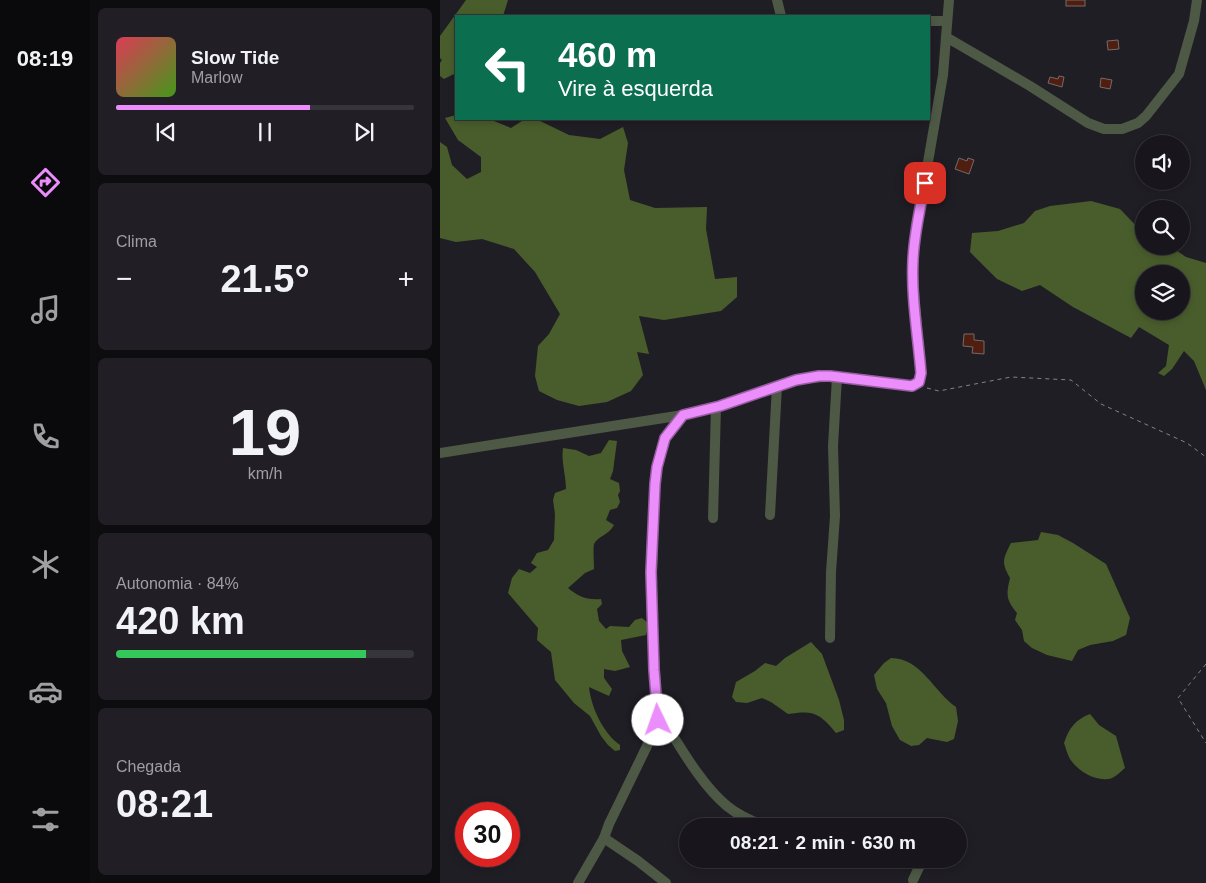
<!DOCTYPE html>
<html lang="pt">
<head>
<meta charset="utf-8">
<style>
  :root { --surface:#18161c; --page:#211f25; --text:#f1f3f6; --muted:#9f9fa3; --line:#36353b; --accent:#eb8dfb }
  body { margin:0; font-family:Helvetica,sans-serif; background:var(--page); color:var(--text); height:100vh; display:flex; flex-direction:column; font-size:19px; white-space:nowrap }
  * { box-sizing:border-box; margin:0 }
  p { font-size:16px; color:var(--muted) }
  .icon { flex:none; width:28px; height:28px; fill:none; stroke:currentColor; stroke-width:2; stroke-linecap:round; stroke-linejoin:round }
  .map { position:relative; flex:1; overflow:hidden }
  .side { display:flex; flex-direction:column; gap:8px; padding:8px; background:#0d0c0f; width:350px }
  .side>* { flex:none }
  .hud { position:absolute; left:15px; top:15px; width:475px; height:105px; border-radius:0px; box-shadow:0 2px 8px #0003,0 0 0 1px var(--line); background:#0b6e4f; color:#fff; overflow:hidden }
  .fabs { position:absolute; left:695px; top:135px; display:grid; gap:10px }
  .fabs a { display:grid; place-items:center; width:55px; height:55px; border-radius:50%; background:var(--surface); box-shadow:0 2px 8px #0003,0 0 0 1px var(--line); font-size:25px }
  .speed { position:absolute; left:15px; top:802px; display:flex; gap:10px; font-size:25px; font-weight:700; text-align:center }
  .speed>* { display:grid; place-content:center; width:65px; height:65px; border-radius:50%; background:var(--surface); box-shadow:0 2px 8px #0003,0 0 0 1px var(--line); line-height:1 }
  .speed .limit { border:8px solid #d22; background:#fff; color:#111 }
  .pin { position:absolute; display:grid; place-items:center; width:42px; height:42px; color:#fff; margin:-21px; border-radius:10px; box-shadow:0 2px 8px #0006 }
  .me { position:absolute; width:55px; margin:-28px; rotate:357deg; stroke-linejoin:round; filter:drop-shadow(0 0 4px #0008) }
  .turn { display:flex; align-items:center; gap:18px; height:105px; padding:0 20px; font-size:22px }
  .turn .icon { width:65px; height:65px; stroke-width:2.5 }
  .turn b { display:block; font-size:35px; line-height:42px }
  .big { font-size:38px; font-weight:700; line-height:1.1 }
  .side .tile { flex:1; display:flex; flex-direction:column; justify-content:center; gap:8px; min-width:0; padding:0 18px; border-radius:8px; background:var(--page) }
  .side .dial { align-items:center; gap:0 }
  .dial b { font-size:65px; line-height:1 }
  .song { display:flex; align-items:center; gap:15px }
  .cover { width:60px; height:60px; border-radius:8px; background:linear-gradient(135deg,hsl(350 70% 55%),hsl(100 70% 35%)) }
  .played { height:5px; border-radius:2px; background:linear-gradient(90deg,var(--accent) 65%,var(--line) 65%) }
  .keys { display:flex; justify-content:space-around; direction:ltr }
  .heat { display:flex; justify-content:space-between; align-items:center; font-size:28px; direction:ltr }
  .charge { height:8px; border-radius:4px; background:linear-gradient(90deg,#34c759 84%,var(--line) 0) }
  .trip { position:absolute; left:239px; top:818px; width:288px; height:50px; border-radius:25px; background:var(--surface); box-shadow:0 2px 8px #0003,0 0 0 1px var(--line); font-weight:700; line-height:50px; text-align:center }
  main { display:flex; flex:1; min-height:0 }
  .menu { display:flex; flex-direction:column; width:90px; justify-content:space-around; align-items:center; background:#0a090b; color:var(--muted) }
  .menu .icon { width:35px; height:35px }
  .menu .on { color:var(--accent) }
  .menu b { font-size:22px; color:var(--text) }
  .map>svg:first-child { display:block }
  .forest { fill:#495d2c; fill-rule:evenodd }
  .building { fill:#4f1e11; stroke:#746a68 }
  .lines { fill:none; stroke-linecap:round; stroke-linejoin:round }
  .path { stroke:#858389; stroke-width:1; stroke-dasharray:4 4; stroke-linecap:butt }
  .minor { stroke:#4d5945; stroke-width:10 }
  .route-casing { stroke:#995ca3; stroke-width:12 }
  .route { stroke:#eb8dfb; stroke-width:9 }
</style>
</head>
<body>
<main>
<nav class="menu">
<b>08:19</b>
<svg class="icon on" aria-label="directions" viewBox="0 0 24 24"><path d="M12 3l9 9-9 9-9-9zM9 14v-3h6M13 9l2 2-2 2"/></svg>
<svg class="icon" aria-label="music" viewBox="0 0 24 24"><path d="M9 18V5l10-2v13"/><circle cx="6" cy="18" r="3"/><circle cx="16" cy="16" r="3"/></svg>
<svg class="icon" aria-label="phone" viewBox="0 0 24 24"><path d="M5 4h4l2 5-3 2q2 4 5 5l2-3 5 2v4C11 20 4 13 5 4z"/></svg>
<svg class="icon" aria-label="climate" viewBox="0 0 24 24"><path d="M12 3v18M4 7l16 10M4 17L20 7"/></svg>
<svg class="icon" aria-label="car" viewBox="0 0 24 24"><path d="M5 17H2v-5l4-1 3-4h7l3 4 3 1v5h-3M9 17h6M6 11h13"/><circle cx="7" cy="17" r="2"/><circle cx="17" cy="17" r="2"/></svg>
<svg class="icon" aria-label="filters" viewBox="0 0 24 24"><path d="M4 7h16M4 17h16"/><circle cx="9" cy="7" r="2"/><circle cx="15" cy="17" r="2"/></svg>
</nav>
<section class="side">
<div class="tile">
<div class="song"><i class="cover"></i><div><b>Slow Tide</b><p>Marlow</p></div></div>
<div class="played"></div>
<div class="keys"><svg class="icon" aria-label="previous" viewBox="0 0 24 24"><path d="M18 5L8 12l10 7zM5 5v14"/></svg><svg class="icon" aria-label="pause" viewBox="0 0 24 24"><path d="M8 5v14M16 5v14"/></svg><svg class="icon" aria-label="next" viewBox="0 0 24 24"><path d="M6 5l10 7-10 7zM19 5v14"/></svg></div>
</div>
<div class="tile"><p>Clima</p>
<div class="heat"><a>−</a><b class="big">21.5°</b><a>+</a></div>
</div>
<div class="tile dial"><b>19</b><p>km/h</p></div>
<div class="tile"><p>Autonomia · 84%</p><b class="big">420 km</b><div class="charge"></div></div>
<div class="tile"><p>Chegada</p><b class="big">08:21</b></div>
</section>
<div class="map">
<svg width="766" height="883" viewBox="0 0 766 883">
  <rect width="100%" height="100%" fill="#201e25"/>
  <g class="forest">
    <path d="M 26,0 L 68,0 L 63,16 L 16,16 L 16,73 L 4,79 L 0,76 L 0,63 L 2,60 L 0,58 L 0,36 Z"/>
    <path d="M 16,115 L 16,119 L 49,119 L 71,128 L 85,119 L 96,119 L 129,135 L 160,139 L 183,127 L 188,143 L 184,170 L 190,200 L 215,208 L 267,207 L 266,229 L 275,279 L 297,277 L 297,297 L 281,311 L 224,320 L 199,316 L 209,354 L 197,352 L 203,375 L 191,391 L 167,402 L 139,406 L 117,400 L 99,391 L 95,376 L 98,346 L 109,334 L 120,314 L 95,272 L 74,249 L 42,239 L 16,242 L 0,238 L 0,142 L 7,147 L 12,165 L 27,179 L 41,172 L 41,157 L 18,140 L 5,118 Z"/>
    <path d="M 651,201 L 680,209 L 704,234 L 704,246 L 730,246 L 746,257 L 766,263 L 766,390 L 754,361 L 744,351 L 732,369 L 724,376 L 718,373 L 726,366 L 729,345 L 699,327 L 691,338 L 633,307 L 600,285 L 582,291 L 557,279 L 530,252 L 532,233 L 558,231 L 584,223 L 595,211 L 610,206 ZM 704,274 L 741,274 L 741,311 L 704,311 Z"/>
    <path d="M 169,440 L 177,441 L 173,471 L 170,479 L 179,483 L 180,491 L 178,495 L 180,502 L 177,508 L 170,510 L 166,520 L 174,525 C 169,535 158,536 154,544 C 153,548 154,563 154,569 L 145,573 L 128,588 C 139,597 146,600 161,599 L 162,604 L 157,609 L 159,621 L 166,629 L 170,626 L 189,627 L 195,620 L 202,618 L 209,624 L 206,635 L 181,640 L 182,651 L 190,667 L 175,671 L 164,669 L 164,678 L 172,689 L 169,696 L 149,687 C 151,707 163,733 180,745 L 180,750 L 175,751 L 168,745 L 161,736 L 150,716 L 134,703 L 115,680 L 111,652 L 97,640 L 98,628 L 68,593 L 72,578 L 79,569 L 90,573 L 97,567 L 91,563 L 97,553 L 108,550 L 114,540 L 115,514 L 113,500 L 115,493 L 126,489 C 126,475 121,462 123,448 L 136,450 L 149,456 L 161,453 Z"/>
    <path d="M 601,532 L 618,535 L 633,543 L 666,564 L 690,618 L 686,635 L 673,641 L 650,645 L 638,650 L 632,661 L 607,655 L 592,648 L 584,641 L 582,630 L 575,620 L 577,613 C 566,599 566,595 570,578 C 561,562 563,559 571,543 L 598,540 Z"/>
    <path d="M 371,642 L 382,654 L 399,700 L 404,720 L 404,730 L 396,733 C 380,713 373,710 348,714 L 331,702 L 322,698 L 307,703 L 296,702 L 292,697 L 296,682 L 315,671 L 325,663 L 336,666 L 345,658 Z"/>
    <path d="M 451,658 C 481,658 494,692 516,707 L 518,721 L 514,739 L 507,742 L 487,738 L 479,745 L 471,746 L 460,740 L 452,726 L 446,703 L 437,689 L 434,675 L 444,663 Z"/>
    <path d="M 650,714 L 659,725 L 676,736 L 685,768 C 680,772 674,779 668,779 C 654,781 637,770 630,759 C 627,754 626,748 624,743 C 629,728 635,720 650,714 Z"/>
  </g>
  <g class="building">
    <rect x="626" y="0" width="19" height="6"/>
    <path d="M 678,40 L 679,49 L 668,50 L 667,41 Z"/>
    <path d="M 619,76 L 624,77 L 622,87 L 608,83 L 610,77 L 618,79 Z"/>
    <path d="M 661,78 L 672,80 L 670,89 L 660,87 Z"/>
    <path d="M 519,158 L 527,161 L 528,158 L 534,160 L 529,174 L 515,169 Z"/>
    <path d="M 524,334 L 534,334 L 534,340 L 544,341 L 544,354 L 532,353 L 533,347 L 523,346 Z"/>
  </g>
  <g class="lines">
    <g class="path">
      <path d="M 487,388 L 499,391 L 571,377 L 631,380 L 661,404 L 747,443 L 766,457"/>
      <path d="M 766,664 L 738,698 L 766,743"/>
    </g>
    <g class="minor">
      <path d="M 337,0 L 341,16"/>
      <path d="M 489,21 L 507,21"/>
      <path d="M 506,37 L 590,86 L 648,123 L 664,129 L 682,129 L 698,123 L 706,116 L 739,74 L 754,21 L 757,0"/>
      <path d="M 0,453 L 243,415 L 276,407 L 356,380 C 394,372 434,382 472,386 L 479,382 L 481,373 L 473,280 L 474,243 L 503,75 L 509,0"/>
      <path d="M 330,515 L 337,386"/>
      <path d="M 273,518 L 276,407"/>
      <path d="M 390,638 L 391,572 L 395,516 L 393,446 L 397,377"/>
      <path d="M 218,712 C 237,741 260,784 287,806 C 298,815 311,821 325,826"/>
      <path d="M 164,838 L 198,861 L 226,883"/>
      <path d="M 473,880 L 483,859"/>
      <path d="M 138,883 L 164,838 L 169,824 L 207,746 L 218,720 L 211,601 L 215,484 L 217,467 L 225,438 L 243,415"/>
    </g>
  </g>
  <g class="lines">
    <defs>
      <path id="route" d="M 218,720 L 214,670 L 211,572 L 215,484 L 217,467 L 225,438 L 243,415 L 280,406 L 356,380 L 379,376 L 390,376 L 472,386 L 479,382 L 481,373 C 478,336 471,297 473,260 C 474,234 480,209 485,183"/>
    </defs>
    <use href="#route" class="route-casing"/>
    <use href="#route" class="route"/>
  </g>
</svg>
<div class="fabs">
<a><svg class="icon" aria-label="sound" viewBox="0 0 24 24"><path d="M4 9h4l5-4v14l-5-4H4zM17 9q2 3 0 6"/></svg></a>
<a><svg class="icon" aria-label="search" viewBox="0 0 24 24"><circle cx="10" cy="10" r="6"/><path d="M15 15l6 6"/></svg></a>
<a><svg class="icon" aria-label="layers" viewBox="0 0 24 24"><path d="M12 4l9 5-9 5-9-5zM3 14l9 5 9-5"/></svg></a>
</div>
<div class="speed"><div class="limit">30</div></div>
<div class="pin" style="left:485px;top:183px;background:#d93025"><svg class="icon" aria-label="arrive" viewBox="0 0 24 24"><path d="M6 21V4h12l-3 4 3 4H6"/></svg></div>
<svg class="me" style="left:218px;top:720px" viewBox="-20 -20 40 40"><circle r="19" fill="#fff"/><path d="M0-13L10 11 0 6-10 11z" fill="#eb8dfb"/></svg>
<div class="trip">08:21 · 2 min · 630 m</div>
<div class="hud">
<div class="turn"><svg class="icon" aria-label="left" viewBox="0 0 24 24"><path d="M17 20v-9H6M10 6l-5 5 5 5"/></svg><div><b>460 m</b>Vire à esquerda</div></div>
</div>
</div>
</main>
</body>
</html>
